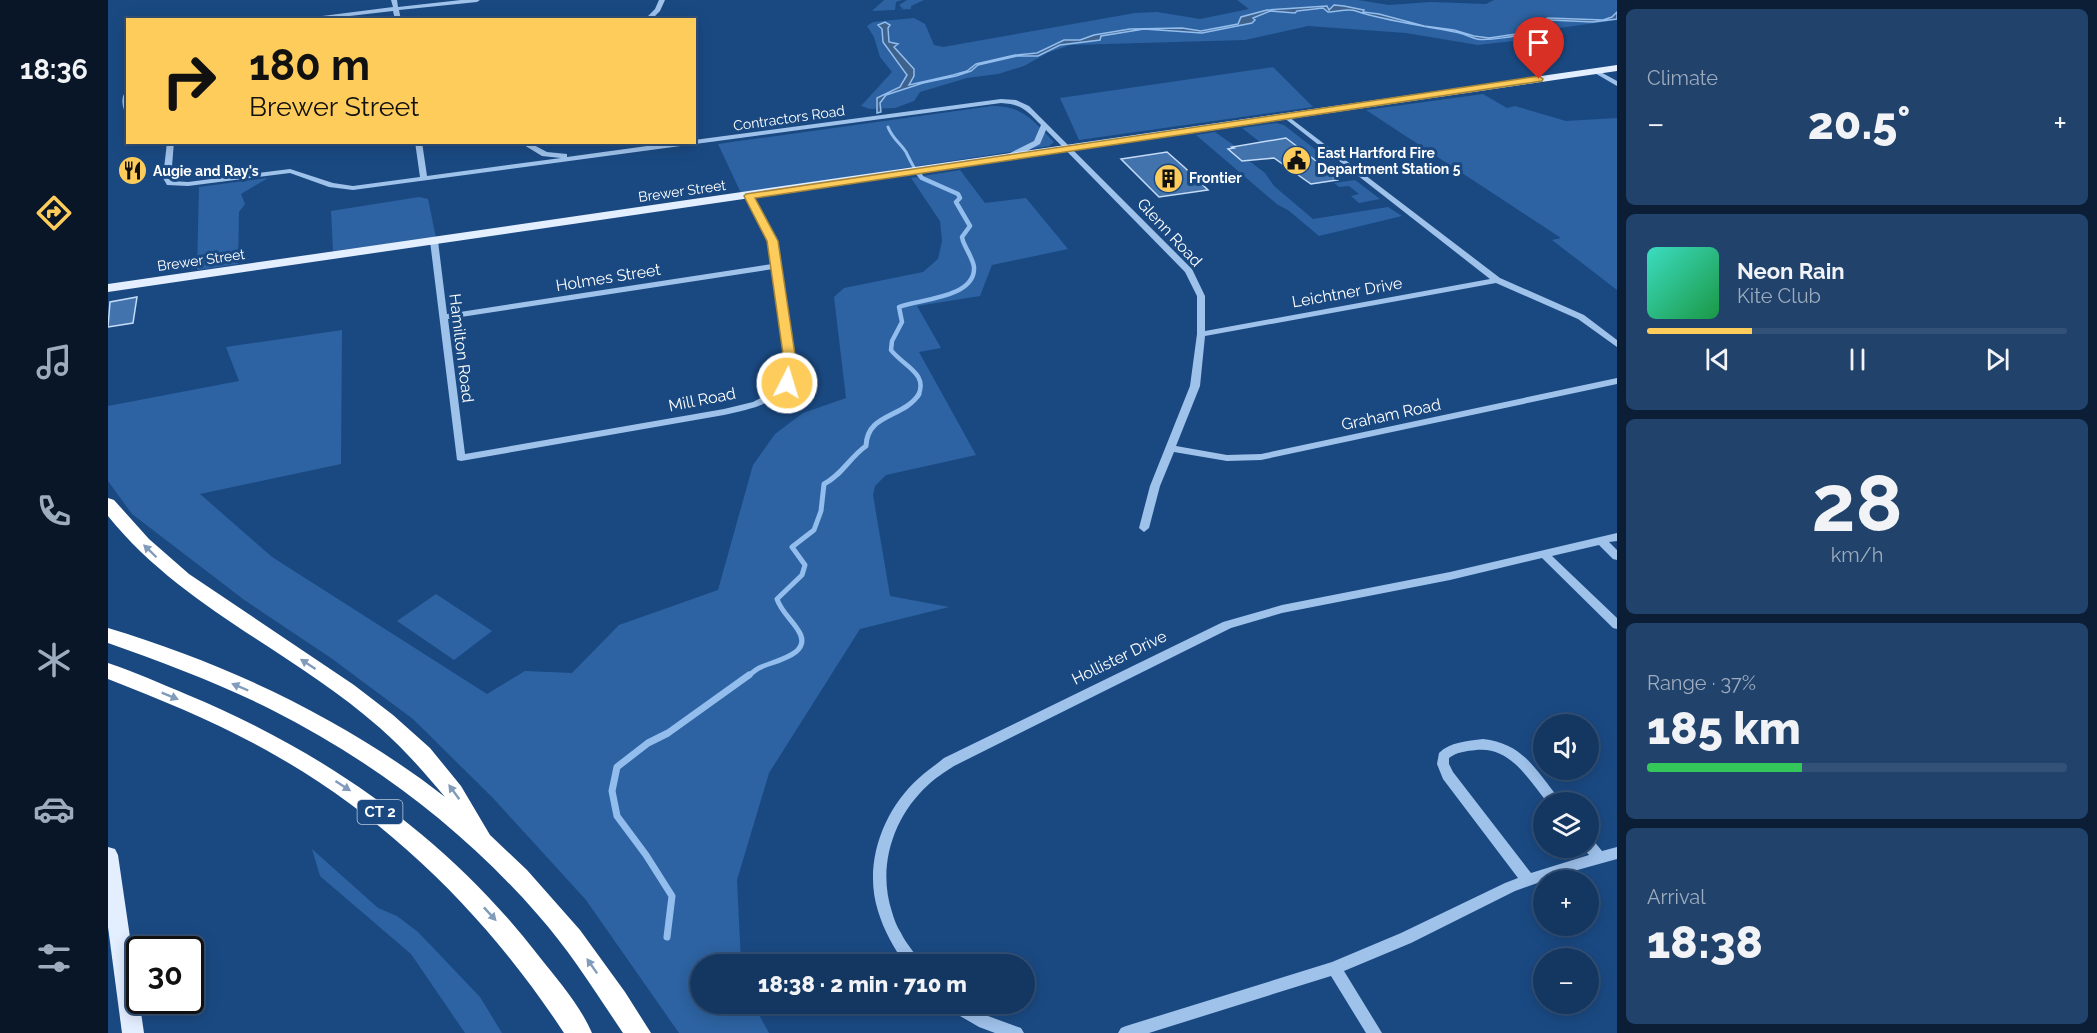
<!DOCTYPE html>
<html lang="en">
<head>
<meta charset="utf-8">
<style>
  :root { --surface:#143762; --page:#21426b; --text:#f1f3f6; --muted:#9dacbe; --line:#335177; --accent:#fdcc5b }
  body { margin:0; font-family:Raleway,sans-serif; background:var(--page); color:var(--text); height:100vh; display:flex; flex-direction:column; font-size:22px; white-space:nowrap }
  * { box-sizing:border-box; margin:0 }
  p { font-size:20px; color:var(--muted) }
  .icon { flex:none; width:33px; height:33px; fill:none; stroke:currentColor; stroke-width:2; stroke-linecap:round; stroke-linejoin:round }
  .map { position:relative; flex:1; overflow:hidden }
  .sheet { display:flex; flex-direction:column; gap:9px; padding:9px; background:#0b1e36; width:480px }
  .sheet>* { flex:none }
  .top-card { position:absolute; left:18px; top:18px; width:570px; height:126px; border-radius:0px; box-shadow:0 3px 15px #0003,0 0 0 2px var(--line); background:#fdcc5b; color:#111; overflow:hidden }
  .controls { position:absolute; left:1425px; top:714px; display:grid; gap:12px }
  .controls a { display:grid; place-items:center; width:66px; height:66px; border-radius:50%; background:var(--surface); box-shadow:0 3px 15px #0003,0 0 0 2px var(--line); font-size:30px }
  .speed { position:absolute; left:18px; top:936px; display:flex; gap:12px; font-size:30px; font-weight:700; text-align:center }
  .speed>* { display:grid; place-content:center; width:78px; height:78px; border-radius:50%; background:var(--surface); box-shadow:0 3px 15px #0003,0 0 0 2px var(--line); line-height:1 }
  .speed .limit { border:3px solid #111; border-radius:9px; background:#fff; color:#111 }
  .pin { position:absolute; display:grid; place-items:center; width:51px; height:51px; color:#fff; margin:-62px -26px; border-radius:50% 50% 50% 0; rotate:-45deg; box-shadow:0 0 6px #0007 }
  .pin .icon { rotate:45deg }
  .me { position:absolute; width:66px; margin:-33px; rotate:5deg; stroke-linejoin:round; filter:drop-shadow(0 0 4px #0008) }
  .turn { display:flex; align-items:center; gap:21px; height:126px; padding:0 24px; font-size:27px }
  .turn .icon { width:78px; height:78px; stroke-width:2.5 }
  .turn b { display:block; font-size:42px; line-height:51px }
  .big { font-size:45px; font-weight:800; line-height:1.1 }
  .sheet .tile { flex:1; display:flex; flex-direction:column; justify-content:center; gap:9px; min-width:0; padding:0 21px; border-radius:9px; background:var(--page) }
  .sheet .dial { align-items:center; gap:0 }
  .dial b { font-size:78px; line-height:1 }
  .song { display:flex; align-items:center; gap:18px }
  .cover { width:72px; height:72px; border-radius:9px; background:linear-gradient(135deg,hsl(170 70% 55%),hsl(140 70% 35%)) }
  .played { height:6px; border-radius:3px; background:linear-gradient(90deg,var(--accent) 25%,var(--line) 25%) }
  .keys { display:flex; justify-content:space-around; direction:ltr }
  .heat { display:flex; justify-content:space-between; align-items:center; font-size:33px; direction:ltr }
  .charge { height:9px; border-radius:4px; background:linear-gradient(90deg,#34c759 37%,var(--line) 0) }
  .trip { position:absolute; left:582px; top:954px; width:345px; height:60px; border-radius:30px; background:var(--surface); box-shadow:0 3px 15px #0003,0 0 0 2px var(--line); font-weight:800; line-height:60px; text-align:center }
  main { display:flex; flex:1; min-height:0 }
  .tab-bar { display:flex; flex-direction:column; width:108px; justify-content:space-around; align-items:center; background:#081627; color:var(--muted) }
  .tab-bar .icon { width:42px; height:42px }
  .tab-bar .active { color:var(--accent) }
  .tab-bar b { font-size:27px; color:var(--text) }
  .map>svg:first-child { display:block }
  .green { fill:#2d63a2 }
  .water { fill:#3f628c; stroke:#92bded; stroke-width:1.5 }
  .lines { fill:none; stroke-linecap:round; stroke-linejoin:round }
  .stream-far3 { stroke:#92bded; stroke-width:3 }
  .stream-far2 { stroke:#92bded; stroke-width:4.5 }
  .stream-far1 { stroke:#92bded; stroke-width:5 }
  .stream { stroke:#92bded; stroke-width:7 }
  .building { fill:#4373ac; stroke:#c4dcf8; stroke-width:1.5 }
  .minor { fill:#9fc2eb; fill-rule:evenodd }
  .major { fill:#e3eeff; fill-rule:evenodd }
  .highway { fill:#fff; fill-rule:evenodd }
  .oneway { fill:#819bba }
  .route { fill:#fdcc5b; stroke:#a4853b; stroke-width:1.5 }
  .labels { text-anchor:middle; stroke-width:6; stroke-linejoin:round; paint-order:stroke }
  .far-street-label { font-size:14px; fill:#fff; stroke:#1a4982 }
  .far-poi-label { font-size:14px; font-weight:bold; fill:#fff; stroke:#1a4982; text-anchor:start }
  .shield { fill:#1a4982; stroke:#bac8da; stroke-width:1.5 }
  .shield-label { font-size:15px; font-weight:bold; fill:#fff }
  .street-label { font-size:16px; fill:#fff; stroke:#1a4982 }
</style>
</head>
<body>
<main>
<nav class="tab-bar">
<b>18:36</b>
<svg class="icon active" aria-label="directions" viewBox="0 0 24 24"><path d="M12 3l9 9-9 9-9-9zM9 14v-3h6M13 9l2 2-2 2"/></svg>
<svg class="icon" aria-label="music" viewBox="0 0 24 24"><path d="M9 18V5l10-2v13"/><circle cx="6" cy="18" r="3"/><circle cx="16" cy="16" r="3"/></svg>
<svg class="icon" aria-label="phone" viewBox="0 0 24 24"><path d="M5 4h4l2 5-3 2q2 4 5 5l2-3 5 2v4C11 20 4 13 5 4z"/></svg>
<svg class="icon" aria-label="climate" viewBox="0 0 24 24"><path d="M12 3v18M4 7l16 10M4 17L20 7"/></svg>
<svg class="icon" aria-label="car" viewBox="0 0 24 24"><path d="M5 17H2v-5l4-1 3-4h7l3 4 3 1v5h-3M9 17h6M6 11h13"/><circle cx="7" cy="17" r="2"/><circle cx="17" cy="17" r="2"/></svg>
<svg class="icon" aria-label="filters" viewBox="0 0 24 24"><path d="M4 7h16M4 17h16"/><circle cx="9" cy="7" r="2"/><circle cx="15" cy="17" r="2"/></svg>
</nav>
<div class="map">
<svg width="1509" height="1033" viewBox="0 0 1509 1033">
  <rect width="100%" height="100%" fill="#1a4982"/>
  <g class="green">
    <path d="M 776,0 L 794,0 L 788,2 L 787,10 L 795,9 L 791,5 L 799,0 L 816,0 L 803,6 L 803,9 L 764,11 Z"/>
    <path d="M 1129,0 L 1250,0 L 1281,5 L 1322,2 L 1378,4 L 1386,0 L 1509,0 L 1509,20 L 1451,28 L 1456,35 L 1370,45 L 1298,33 L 1200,26 L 1137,40 L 962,45 L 939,53 L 916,66 L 890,74 L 859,78 L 812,92 L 806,101 L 787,108 L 762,109 L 753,106 L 784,72 L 772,57 L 766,37 L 759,26 L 765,22 L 806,18 L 817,24 L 826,45 L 835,47 L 1027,13 L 1049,12 L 1092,19 L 1141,9 Z"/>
    <path d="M 1165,67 L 1205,107 L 971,140 L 952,98 Z"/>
    <path d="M 1375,94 L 1399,108 L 1407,106 L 1458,121 L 1509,118 L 1509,290 L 1444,240 L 1453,238 L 1258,110 Z"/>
    <path d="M 884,106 C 916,106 925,121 946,142 L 941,146 L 633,193 L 610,144 Z"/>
    <path d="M 1168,123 L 1176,125 L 1222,161 L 1208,162 L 1178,138 L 1152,142 L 1134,128 Z"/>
    <path d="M 1107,132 L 1127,146 L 1121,150 L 1134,161 L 1140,160 L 1157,173 L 1166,186 L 1205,219 L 1280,207 L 1294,216 L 1211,236 L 1180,210 L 1170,205 L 1088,135 Z"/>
    <path d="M 852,170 L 877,203 L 918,198 L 960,249 L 884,265 L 872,296 L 809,306 L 833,348 L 811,352 L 868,455 L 778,475 L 767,486 L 765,495 L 782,596 L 841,607 L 752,629 L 661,773 L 629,880 L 633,964 L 592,964 L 592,1004 L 645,1004 L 661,1033 L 571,1033 L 478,900 L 385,798 L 305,719 L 223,658 L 135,599 L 24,514 L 0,481 L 0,406 L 131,381 L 118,347 L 234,330 L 233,464 L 92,494 L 164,557 L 379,694 L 417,671 L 464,673 L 511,625 L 610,590 L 645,465 L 667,434 L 695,413 L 738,398 L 726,297 L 736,288 L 815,272 L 830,259 L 834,241 L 832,221 L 803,178 Z"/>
    <path d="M 160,178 L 133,194 L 137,204 L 131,212 L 130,264 L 89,270 L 91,187 Z"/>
    <path d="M 1247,180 L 1272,199 L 1251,203 L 1243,196 L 1251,194 L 1241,186 L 1231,187 L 1226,183 Z"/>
    <path d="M 311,197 L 320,199 L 328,238 L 225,251 L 223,211 Z"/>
    <path d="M 328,594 L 384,631 L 346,660 L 289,621 Z"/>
    <path d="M 204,849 L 270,908 L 289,916 L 310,932 L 372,997 L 394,1033 L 357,1033 L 303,954 L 212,876 Z"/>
  </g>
  <path class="water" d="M 1226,5 L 1236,6 L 1256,10 L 1255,12 L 1271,14 L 1316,26 L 1346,30 L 1366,36 L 1381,38 L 1415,33 L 1418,30 L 1412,27 L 1440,18 L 1495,20 L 1504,17 L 1509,12 L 1509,19 L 1485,22 L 1442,20 L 1436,21 L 1435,24 L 1417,27 L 1423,31 C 1417,36 1377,41 1369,39 C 1361,37 1355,33 1347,32 C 1314,25 1277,21 1248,11 C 1241,8 1228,12 1220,12 L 1215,8 L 1189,11 L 1187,13 L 1162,11 L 1145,18 L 1147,20 L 1144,23 L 1094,33 L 1036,29 L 993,36 L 992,40 L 952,45 L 930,56 L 909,56 L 870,65 L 863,71 L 848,76 L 815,83 L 778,95 L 772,103 L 773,112 L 769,113 L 769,98 L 792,87 L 799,75 L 775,42 L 774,29 L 770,25 L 777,22 L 782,25 L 780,28 L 781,42 L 790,44 L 786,47 L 806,69 L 806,76 L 801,85 L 845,75 L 859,71 L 868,64 L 907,55 L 929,53 L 956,40 L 972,40 L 986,35 L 1022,29 L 1074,28 L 1093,31 L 1130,24 L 1133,17 L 1159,10 L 1219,6 L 1221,10 Z"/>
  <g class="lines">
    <path class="stream-far3" d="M 780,127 C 784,138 792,143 798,152 C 802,160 805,167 811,175"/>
    <path class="stream-far2" d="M 810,173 L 814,178 L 850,194 L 852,198 L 848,202 L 862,226 L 854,237 L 855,241 C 858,249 865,259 866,267 C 868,298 812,299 791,307 L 794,322 L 784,341 L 783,350 C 795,366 821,373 810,396"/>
    <path class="stream-far1" d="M 639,677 C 643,674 647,670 651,668 C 664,661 707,655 690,630 C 683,619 673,611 669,599 L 694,575 L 697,565 L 684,547 L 706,530 L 713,511 L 716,484 C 734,475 742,457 758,446 C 759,413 796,418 811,394"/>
    <path class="stream" d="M 559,937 L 564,896 L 538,855 L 509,816 L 504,791 L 509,767 L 540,743 L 560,733 L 641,675"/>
  </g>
  <g class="building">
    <path d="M 1178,138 L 1229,177 L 1226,178 L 1229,180 L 1203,184 L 1166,158 L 1134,161 L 1120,149 L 1126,148 L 1124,147 Z"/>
    <path d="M 1059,152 L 1076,167 L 1100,190 L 1051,197 L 1013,159 Z"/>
    <path d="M 29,297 L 25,323 L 0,327 L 2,302 Z"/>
  </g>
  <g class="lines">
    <g class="minor">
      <path d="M 283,0 L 289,0 L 290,7 L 353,0 L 372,0 L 369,2 L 291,10 L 293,20 L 287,20 L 285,11 L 207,20 L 183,20 L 285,7 Z"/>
      <path d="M 551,0 L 557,0 L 552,11 L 543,20 L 536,20 L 547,9 Z"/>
      <path d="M 1485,70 L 1489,70 L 1509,81 L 1509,86 L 1485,72 Z"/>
      <path d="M 20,90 L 20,115 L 17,113 C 14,105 12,95 20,90 Z"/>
      <path d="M 893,99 L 908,100 L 921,106 L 1084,269 L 1097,296 L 1097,331 L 1382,279 L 1175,117 L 1175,115 L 1177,114 L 1392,278 L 1476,315 L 1509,340 L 1509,347 L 1470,319 L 1388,283 L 1097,336 L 1092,386 L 1068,446 L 1119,455 L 1153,454 L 1509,378 L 1509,384 L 1153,460 L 1119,461 L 1066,452 L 1052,486 L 1041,528 L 1036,532 L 1031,528 L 1042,486 L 1082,386 L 1089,334 L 1089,296 L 1077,272 L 938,130 L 932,144 L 906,158 L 900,158 L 900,154 L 926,141 L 933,125 C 919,111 914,104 893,103 L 245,190 L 221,187 L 182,173 L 80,186 L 59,185 L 55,178 L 59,142 L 66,142 L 63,178 L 64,181 L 80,182 L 182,169 L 225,183 L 245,186 L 312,177 L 307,142 L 314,142 L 319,176 L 453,158 L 434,156 L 411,142 L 420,142 L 439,152 L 459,154 L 459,157 L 568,142 L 586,142 L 586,140 Z"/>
      <path d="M 74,142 L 102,142 L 99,144 L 77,144 Z"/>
      <path d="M 638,194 L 645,196 L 669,241 L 688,368 C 674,404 650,407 616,415 L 353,461 L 349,460 L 322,241 L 323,239 L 326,239 L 330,241 L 339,314 L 664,264 L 661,241 L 637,196 ZM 665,269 L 678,368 L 674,379 L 662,393 L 645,402 L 616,409 L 357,454 L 340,319 Z"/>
      <path d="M 1509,533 L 1509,541 L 1501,542 L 1509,550 L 1509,560 L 1505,559 L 1491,545 L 1444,556 L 1509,618 L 1509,629 L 1505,628 L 1434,558 L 1342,580 L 1174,613 L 1123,628 L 846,766 C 837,772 827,778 820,785 C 785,817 769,867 784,912 C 786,919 789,927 793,933 C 798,944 808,953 812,964 L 797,964 C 786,948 776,931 770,911 C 755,864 775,810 811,778 C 818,771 828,765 836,758 L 1115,622 L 1174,605 L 1342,572 Z"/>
      <path d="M 1375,739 C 1407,743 1420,758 1439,783 C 1443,789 1449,795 1453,802 L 1439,802 C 1420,779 1402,746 1368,750 C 1358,751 1349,752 1341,758 L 1341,764 L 1345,772 L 1423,873 L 1481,855 L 1475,848 L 1480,848 L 1480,839 L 1485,840 L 1494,851 L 1509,847 L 1509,859 L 1455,874 L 1407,891 L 1303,943 L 1236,971 L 1274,1033 L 1258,1033 L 1223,976 L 1041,1033 L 1010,1033 L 1013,1028 L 1018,1026 L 1224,962 L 1293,933 L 1397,883 L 1410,878 L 1335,779 L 1329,764 L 1331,753 C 1342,742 1359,741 1375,739 Z"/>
      <path d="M 838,1004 L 858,1004 L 880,1016 L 913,1028 L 916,1033 L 887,1033 L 871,1027 L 840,1009 Z"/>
    </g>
    <g class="major">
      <path d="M 1509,65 L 1509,71 L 0,292 L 0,284 Z"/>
      <path d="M 0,847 L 7,849 L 10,855 L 36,1033 L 14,1033 L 0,927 Z"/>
    </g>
    <g class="highway">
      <path d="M 0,498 L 6,500 L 41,539 L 81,574 L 246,685 L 285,715 L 322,748 L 353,786 L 382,835 L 419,870 L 472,930 L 517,992 L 543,1033 L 515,1033 C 488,993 462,951 430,915 C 356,830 265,761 164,710 C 111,683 56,663 0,643 L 0,628 C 120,664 238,720 337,797 C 316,772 296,749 272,728 C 185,651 74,608 0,516 Z"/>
      <path d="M 0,663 C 27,672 54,684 80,695 C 217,752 339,837 430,955 C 449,979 472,1005 484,1033 L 456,1033 C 380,917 281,818 158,750 C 107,722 54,700 0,679 Z"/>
    </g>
  </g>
  <defs><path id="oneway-solid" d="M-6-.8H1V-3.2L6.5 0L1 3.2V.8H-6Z" transform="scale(1.5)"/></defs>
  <g class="oneway">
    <use href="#oneway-solid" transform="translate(42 551) rotate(-136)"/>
    <use href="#oneway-solid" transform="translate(200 664) rotate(-147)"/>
    <use href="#oneway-solid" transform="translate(132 687) rotate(-157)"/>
    <use href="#oneway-solid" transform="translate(62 696) rotate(22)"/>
    <use href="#oneway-solid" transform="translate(235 786) rotate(33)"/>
    <use href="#oneway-solid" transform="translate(346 792) rotate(-126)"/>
    <use href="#oneway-solid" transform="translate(382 914) rotate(47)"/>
    <use href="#oneway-solid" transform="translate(484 966) rotate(-125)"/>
  </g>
  <path class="route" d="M 1431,76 L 1435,79 L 1434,81 L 647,198 L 670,241 L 689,368 L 683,385 L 674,385 L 673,383 L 677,368 L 659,241 L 636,196 L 638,194 Z"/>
  <defs>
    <symbol id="civic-disc" viewBox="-11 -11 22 22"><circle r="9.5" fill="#fdcc5b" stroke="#1a4982"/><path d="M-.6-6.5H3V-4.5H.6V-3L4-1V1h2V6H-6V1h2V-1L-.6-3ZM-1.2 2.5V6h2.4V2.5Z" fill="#111"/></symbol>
    <symbol id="restaurant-disc" viewBox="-11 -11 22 22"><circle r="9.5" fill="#fdcc5b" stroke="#1a4982"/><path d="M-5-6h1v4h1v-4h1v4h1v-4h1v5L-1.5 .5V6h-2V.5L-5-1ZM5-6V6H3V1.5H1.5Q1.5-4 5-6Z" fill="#111"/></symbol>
    <symbol id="building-disc" viewBox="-11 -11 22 22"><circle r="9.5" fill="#fdcc5b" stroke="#1a4982"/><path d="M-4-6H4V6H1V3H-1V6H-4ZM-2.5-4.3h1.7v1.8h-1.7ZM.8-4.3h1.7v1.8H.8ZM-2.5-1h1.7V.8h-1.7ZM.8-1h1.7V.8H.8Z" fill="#111"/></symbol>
  </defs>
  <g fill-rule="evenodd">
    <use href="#civic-disc" x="1172" y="144" width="33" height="33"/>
    <use href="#restaurant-disc" x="8" y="154" width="33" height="33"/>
    <use href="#building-disc" x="1044" y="162" width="33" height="33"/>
  </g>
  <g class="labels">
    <g class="far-street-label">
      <text transform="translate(681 118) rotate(-8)" y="5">Contractors Road</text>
      <text transform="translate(574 191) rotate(-8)" y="5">Brewer Street</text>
      <text transform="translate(93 260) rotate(-8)" y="5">Brewer Street</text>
    </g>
    <g class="far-poi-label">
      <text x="1209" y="158">East Hartford Fire<tspan x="1209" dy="16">Department Station 5</tspan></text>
      <text x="45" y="176">Augie and Ray's</text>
      <text x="1081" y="183">Frontier</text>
    </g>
    <rect class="shield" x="249.5" y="800" width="45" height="24" rx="4.5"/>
    <g class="shield-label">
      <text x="272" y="817">CT 2</text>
    </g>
    <g class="street-label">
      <text transform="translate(1062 232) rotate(47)" y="6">Glenn Road</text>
      <text transform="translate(500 277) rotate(-9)" y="6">Holmes Street</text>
      <text transform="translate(1239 292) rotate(-10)" y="6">Leichtner Drive</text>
      <text transform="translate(354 348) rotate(83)" y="6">Hamilton Road</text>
      <text transform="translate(594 399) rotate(-11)" y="6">Mill Road</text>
      <text transform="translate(1283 414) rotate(-12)" y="6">Graham Road</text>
      <text transform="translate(1011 657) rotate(-26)" y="6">Hollister Drive</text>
    </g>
  </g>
</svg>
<div class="controls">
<a><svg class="icon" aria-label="sound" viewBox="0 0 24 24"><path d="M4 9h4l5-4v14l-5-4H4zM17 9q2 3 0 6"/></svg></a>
<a><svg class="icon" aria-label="layers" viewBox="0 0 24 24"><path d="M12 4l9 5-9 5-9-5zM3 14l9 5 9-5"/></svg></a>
<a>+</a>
<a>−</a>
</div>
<div class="speed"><div class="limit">30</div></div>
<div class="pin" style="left:1431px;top:79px;background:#d93025"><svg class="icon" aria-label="arrive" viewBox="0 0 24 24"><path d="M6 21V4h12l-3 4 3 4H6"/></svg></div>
<svg class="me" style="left:679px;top:383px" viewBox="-20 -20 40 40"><circle r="17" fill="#fdcc5b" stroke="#fff" stroke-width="3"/><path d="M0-11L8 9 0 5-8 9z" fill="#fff"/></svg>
<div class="trip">18:38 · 2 min · 710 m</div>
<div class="top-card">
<div class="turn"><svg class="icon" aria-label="right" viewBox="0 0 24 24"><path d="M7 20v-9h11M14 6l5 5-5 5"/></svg><div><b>180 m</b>Brewer Street</div></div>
</div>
</div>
<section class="sheet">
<div class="tile"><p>Climate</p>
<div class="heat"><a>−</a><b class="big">20.5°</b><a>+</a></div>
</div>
<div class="tile">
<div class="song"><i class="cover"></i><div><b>Neon Rain</b><p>Kite Club</p></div></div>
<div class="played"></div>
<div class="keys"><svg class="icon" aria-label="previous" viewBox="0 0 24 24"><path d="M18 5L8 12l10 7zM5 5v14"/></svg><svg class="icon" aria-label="pause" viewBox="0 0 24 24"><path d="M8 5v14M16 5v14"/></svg><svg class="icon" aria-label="next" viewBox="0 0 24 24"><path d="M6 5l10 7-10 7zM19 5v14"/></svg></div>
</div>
<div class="tile dial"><b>28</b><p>km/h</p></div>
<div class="tile"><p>Range · 37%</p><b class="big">185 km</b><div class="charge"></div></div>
<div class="tile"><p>Arrival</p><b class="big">18:38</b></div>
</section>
</main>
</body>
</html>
